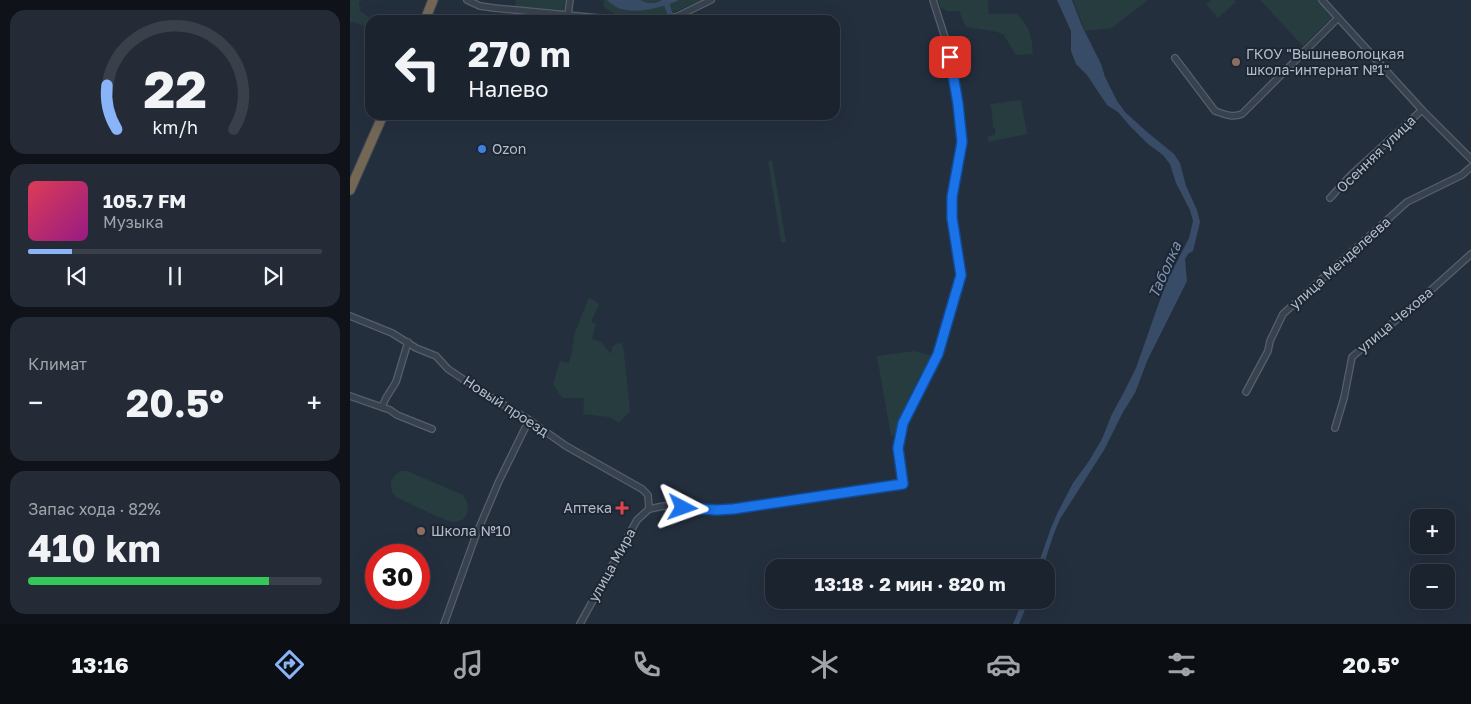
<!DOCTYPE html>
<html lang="ru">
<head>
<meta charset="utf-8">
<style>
  :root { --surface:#1b232e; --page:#242b36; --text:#f1f3f6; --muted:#a0a4aa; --line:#39404a; --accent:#8ab4f8 }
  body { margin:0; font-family:"Golos Text",sans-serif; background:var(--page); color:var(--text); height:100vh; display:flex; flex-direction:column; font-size:19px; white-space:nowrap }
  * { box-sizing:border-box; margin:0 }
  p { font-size:16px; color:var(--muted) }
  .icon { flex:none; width:28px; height:28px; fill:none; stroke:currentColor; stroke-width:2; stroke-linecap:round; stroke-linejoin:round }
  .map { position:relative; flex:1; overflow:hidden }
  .drawer { display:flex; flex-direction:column; gap:10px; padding:10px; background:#0f1319; width:350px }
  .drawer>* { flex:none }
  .top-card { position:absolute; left:15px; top:15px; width:475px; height:105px; border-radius:15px; box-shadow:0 5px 20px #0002,0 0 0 1px var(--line); background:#1b232e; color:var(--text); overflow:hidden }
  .fabs { position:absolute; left:1060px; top:509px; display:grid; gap:10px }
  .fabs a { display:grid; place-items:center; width:45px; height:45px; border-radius:10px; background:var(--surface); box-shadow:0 5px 20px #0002,0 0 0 1px var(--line); font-size:25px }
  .speed { position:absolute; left:15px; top:544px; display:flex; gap:10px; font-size:25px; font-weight:700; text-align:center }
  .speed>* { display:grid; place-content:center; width:65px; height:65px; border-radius:50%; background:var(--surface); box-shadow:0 5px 20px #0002,0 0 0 1px var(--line); line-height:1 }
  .speed .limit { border:8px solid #d22; background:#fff; color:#111 }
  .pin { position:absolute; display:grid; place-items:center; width:42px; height:42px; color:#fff; margin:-21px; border-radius:10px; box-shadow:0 2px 8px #0006 }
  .me { position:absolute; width:55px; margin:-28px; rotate:94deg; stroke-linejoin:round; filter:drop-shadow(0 0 4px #0008) }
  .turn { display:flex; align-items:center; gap:18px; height:105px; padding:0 20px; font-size:22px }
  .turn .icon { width:65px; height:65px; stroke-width:2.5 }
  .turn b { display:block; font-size:35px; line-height:42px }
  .big { font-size:38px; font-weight:700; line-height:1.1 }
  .drawer .widget { flex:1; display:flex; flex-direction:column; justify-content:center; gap:8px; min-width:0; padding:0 18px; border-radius:15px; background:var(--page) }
  .drawer .dial { align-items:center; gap:0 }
  .dial svg { height:130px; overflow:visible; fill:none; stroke:var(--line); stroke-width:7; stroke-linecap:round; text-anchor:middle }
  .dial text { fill:var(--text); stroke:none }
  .song { display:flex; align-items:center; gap:15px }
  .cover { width:60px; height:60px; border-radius:8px; background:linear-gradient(135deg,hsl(350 70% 55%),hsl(310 70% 35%)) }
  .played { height:5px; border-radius:2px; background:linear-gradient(90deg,var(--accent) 15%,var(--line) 15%) }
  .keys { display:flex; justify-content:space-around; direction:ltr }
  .heat { display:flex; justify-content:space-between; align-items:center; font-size:28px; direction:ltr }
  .charge { height:8px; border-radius:4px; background:linear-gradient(90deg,#34c759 82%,var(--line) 0) }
  .trip { position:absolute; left:415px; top:559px; width:290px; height:50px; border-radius:15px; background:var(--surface); box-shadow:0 5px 20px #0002,0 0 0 1px var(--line); font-weight:700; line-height:50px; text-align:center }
  .menu { display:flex; height:80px; justify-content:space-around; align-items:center; background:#0b0e12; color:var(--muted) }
  .menu .icon { width:35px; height:35px }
  .menu .on { color:var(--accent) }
  .menu b { font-size:22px; color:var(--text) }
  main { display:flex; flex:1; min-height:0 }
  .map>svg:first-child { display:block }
  .green { fill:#263c3f }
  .water { fill:#394c67 }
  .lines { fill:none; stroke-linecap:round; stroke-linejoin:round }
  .canal { stroke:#394c67; stroke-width:5.5 }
  .minor-casing { stroke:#565f6c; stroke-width:8 }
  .highway-casing { stroke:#434c59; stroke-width:11 }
  .minor { stroke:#38414e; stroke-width:5.5 }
  .highway { stroke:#746855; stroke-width:9 }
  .route-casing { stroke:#114b97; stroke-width:12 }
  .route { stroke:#1a73e8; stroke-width:9 }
  .education-dot { fill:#8d6e63; stroke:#1d2633; stroke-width:2 }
  .shop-dot { fill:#3f7fe0; stroke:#1d2633; stroke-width:2 }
  .health-dot { fill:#e0444e; stroke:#1d2633; stroke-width:2 }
  .labels { text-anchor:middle; stroke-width:4; stroke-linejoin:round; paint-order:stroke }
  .poi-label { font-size:14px; fill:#b4bcc9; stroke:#1d2633; text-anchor:start }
  .street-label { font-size:14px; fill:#b4bcc9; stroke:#1d2633 }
  .water-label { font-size:15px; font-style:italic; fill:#7c92b1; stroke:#1d2633 }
</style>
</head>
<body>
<main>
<section class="drawer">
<div class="widget dial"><svg viewBox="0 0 100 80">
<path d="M14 69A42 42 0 1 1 86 69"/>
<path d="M14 69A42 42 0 0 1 8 42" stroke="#8ab4f8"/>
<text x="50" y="56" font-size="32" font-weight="700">22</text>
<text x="50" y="72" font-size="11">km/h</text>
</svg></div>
<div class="widget">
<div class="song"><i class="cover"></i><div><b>105.7 FM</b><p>Музыка</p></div></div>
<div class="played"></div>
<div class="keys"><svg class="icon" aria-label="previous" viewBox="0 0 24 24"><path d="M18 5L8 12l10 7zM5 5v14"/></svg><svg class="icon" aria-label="pause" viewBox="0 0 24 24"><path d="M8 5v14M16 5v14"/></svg><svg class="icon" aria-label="next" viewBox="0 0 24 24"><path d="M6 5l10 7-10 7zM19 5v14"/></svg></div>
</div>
<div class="widget"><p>Климат</p>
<div class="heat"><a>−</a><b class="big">20.5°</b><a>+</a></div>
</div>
<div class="widget"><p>Запас хода · 82%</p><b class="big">410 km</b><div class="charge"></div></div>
</section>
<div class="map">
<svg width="1121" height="624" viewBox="0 0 1121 624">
  <rect width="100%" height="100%" fill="#242f3e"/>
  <g class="green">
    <path d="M 0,0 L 12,0 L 9,2 L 10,11 L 19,17 L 15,26 L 3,22 L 0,23 Z"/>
    <path d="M 166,0 L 219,0 L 217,12 L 165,7 Z"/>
    <path d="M 253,0 L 353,0 L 312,17 L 269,17 L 254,7 Z"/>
    <path d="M 588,0 L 638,0 L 639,14 L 667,14 C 680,27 682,36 683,54 L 666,55 L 653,34 L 643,31 L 616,27 L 609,11 L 597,11 L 590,7 Z"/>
    <path d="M 723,0 L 798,0 L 762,28 L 735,31 Z"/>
    <path d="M 861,0 L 884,0 L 886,2 L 868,18 L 856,4 Z"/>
    <path d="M 910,0 L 968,0 L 983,17 L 953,46 Z"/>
    <path d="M 671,100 L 677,134 L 638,142 L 638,136 L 645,135 L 645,128 L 643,128 L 642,112 L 640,104 Z"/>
    <path d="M 422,160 L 436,242 L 431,242 L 418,161 Z"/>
    <path d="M 239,297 L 249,304 L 241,322 L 246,324 L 242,339 L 251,342 L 261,354 L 262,347 L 268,343 L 272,344 L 274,352 L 280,411 L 269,423 L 260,417 L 233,414 L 234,398 L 212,398 L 203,384 L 210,361 L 219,363 L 222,352 L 224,335 Z"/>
    <path d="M 564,351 L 582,356 C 568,378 550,411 546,436 L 541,436 L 527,356 Z"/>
    <path d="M 52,471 L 57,471 L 113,495 C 121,505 120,521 105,522 C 97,523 56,501 46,497 C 37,487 40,476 52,471 Z"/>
  </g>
  <g class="water">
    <path d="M 257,0 L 290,0 L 297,3 L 306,3 L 312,0 L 329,0 C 309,9 274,19 257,0 Z"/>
    <path d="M 707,0 L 722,0 L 732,26 L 751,64 L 755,77 L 767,101 L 775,112 L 797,132 L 824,154 L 830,163 L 836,186 L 847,210 L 850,222 L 843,251 L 838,254 L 835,259 L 837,281 L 797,361 L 785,393 L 773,412 L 754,450 L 710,519 L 704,533 L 693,567 L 687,568 L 701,528 L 707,514 L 723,483 L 739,461 L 752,439 L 762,414 L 773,394 L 786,368 L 816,283 L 839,238 L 843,221 L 840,210 L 826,183 L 820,164 L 813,155 L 798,144 L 779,125 L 768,112 L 757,105 L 737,75 L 726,64 L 721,51 L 721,31 Z"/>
    <path d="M 673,600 L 679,600 L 669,624 L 663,624 Z"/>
  </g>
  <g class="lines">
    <path class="canal" d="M 317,5 L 320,14"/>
    <defs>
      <g id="minor">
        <path d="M 117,0 L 130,6 L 144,8 L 270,20"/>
        <path d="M 972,0 L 1072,110 L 1121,159"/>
        <path d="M 218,15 L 220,0"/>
        <path d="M 314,20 L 328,16 L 361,0"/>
        <path d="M 825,58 L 865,111 C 874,114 882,118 892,114 L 988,18"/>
        <path d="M 980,198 L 1000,176 L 1072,110"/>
        <path d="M 0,316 L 42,333 L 66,348 L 86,356 L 98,369 L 129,390 L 179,420 L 216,446 L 292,489 L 298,495 L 299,509"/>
        <path d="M 896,392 L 918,351 L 920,341 L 933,314 L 1057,202 L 1112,175 L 1121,167"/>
        <path d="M 0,396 L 40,410 L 47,415 L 82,429"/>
        <path d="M 32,407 L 36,398 L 46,382 L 58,342"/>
        <path d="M 985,428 L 994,398 L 1002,357 L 1070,300 L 1121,254"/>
        <path d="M 299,509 L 314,506 L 367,510 L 383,509 L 553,484 L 548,448 L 553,423 L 588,354 L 611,275 L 602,218 L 602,197 L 612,142 L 608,104 L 598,47 L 583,0"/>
        <path d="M 94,624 L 126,535 L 149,481 L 179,420"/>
        <path d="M 230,624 L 287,520 L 299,509"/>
      </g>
      <g id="highway">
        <path d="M 75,20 L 83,0"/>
        <path d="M 0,190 L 33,115"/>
      </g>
    </defs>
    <use href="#minor" class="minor-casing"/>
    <use href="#highway" class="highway-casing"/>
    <use href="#minor" class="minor"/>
    <use href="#highway" class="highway"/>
  </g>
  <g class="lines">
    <defs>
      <path id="route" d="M 333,508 L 367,510 L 383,509 L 553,484 L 548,448 L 553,423 L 588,354 L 611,275 L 602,218 L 602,197 L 612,142 L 608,104 L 600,57"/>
    </defs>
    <use href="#route" class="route-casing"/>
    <use href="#route" class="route"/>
  </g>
  <g class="education-dot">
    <circle cx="886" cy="62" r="5"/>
    <circle cx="71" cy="531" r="5"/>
  </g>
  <circle class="shop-dot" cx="132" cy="149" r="5"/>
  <path class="health-dot" d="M269.5 500.5h5v5h5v5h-5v5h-5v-5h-5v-5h5z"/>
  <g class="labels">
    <g class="poi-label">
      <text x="896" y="59">ГКОУ "Вышневолоцкая<tspan x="896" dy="16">школа-интернат №1"</tspan></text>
      <text x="142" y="154">Ozon</text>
      <text x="262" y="513" text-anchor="end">Аптека</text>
      <text x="81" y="536">Школа №10</text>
    </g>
    <g class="street-label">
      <text transform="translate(1026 154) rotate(-44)" y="5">Осенняя улица</text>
      <text transform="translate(990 263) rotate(-42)" y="5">улица Менделеева</text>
      <text transform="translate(1045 320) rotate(-40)" y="5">улица Чехова</text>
      <text transform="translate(156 406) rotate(33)" y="5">Новый проезд</text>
      <text transform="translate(262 565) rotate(-61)" y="5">улица Мира</text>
    </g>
    <g class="water-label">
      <text transform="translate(815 270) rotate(-66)" y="5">Таболка</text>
    </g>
  </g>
</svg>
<div class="fabs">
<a>+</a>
<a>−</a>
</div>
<div class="speed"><div class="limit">30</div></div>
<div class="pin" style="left:600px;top:57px;background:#d93025"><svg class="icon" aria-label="arrive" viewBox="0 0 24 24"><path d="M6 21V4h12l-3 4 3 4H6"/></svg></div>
<svg class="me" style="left:333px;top:508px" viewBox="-20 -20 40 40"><path d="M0-17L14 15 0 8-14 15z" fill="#1a73e8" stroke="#fff" stroke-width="4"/></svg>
<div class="trip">13:18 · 2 мин · 820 m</div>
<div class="top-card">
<div class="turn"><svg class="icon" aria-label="left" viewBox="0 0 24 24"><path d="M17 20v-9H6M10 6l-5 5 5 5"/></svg><div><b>270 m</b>Налево</div></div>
</div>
</div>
</main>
<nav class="menu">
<b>13:16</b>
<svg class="icon on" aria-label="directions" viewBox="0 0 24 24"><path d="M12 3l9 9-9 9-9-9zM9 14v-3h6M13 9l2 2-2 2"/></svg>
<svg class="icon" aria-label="music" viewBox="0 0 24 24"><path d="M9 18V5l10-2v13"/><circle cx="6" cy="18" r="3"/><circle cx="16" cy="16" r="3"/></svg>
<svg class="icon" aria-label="phone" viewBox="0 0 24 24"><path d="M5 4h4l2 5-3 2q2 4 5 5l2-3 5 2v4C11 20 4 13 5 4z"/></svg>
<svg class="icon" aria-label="climate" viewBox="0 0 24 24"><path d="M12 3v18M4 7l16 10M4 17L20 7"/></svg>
<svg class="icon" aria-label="car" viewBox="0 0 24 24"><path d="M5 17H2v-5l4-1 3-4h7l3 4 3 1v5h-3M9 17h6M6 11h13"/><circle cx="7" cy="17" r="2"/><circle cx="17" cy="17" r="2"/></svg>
<svg class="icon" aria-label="filters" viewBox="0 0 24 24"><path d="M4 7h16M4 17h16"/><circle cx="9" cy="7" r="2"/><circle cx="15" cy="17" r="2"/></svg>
<b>20.5°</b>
</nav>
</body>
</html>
